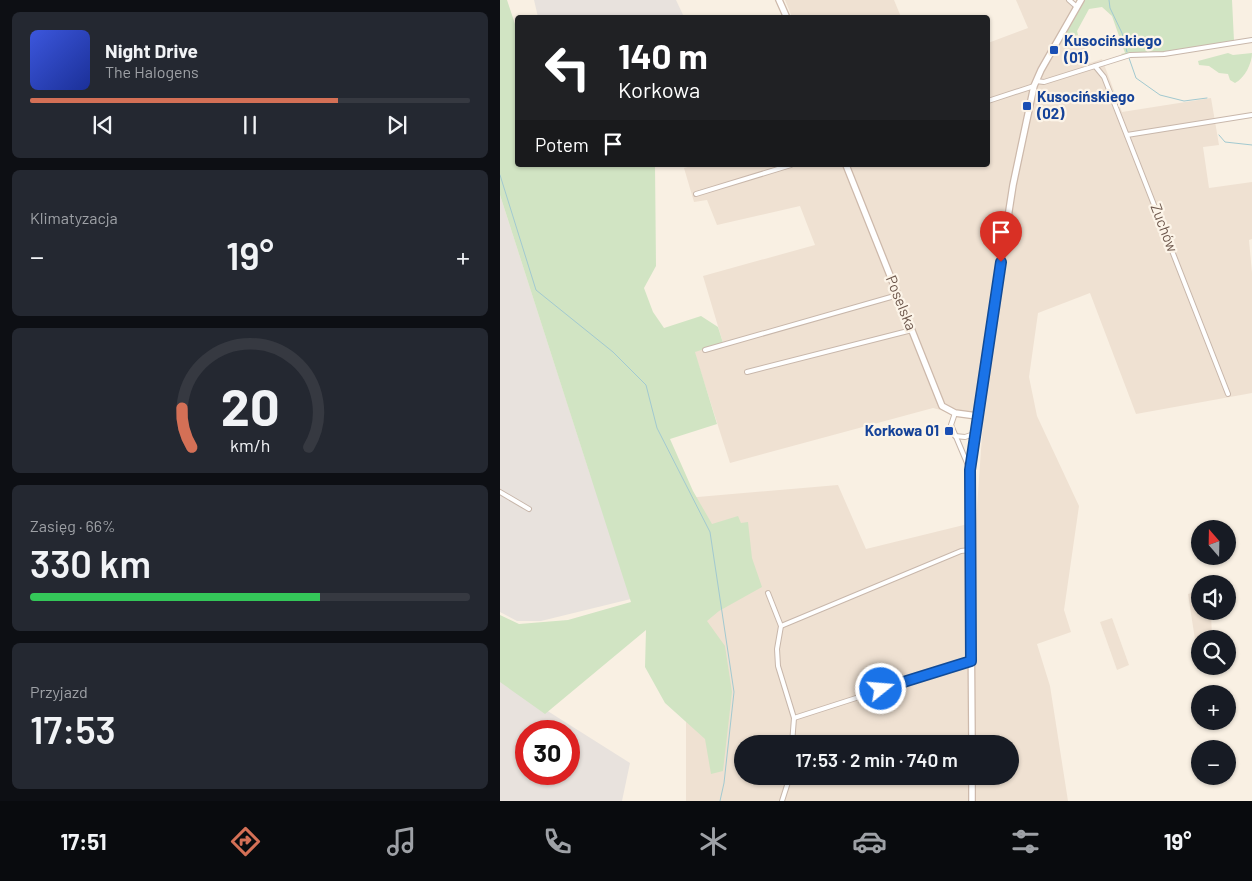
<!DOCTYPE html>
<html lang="pl">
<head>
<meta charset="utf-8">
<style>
  :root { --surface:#171b24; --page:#242831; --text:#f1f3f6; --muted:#9ea1a6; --line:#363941; --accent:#d47056 }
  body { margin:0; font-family:Barlow,sans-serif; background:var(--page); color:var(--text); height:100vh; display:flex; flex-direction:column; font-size:19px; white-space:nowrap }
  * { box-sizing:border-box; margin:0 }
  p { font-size:16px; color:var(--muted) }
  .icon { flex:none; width:28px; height:28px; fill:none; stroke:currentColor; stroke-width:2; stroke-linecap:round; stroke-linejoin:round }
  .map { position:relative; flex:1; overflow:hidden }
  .side { display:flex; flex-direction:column; gap:12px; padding:12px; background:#0d0f14; width:500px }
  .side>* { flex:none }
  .banner { position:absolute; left:15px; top:15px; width:475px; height:152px; border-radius:5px; box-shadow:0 1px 4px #0004; background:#202124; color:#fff; overflow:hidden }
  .needle { width:32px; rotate:340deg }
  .tools { position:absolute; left:691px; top:520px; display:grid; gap:10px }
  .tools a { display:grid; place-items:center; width:45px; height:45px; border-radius:50%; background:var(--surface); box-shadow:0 1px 4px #0004; font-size:25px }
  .speed { position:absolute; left:15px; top:720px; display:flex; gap:10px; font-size:25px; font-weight:700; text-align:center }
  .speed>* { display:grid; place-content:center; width:65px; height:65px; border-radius:50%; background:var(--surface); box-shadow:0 1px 4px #0004; line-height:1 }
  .speed .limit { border:8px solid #d22; background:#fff; color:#111 }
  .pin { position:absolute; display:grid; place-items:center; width:42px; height:42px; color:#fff; margin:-51px -21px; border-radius:50% 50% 50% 0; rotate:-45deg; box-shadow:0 0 5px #0007 }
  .pin .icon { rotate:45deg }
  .me { position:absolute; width:55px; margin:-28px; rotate:73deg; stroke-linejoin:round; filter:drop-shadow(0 0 4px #0008) }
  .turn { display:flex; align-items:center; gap:18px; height:105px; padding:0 20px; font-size:22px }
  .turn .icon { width:65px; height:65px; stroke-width:2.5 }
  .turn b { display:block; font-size:35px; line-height:42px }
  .then { display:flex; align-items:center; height:48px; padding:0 20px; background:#0003; gap:10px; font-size:19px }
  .big { font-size:38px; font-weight:600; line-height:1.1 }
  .side .tile { flex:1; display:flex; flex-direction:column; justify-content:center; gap:8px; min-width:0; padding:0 18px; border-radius:8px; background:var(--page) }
  .side .dial { align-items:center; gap:0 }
  .dial svg { height:130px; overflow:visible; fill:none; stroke:var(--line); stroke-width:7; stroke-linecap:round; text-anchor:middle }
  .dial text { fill:var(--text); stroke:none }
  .song { display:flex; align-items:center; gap:15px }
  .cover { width:60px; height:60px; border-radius:8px; background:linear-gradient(135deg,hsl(230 70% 55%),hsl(230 70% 35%)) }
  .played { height:5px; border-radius:2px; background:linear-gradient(90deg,var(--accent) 70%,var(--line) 70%) }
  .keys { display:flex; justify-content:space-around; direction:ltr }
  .heat { display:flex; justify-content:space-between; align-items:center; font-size:28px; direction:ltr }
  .charge { height:8px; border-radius:4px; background:linear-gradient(90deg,#34c759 66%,var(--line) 0) }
  .trip { position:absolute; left:234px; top:735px; width:285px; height:50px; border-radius:25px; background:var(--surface); box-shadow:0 1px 4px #0004; font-weight:600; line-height:50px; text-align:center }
  .dock { display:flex; height:80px; justify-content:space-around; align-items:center; background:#090b0e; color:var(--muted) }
  .dock .icon { width:35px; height:35px }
  .dock .selected { color:var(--accent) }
  .dock b { font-size:22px; color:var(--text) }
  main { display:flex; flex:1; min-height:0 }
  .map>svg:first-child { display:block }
  .residential { fill:#efe1d2; fill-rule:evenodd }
  .industrial { fill:#e8e2dd; fill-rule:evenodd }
  .green { fill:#d1e4c3 }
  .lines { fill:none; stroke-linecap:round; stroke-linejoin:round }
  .stream { stroke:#a2c9d0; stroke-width:1 }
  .street-casing { stroke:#c8b7ab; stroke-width:6 }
  .secondary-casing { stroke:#cdb9ab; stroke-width:8 }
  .street { stroke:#fff; stroke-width:4 }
  .secondary { stroke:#fff; stroke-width:5.5 }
  .route-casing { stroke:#114b97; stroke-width:12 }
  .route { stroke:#1a73e8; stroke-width:9 }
  .transit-dot { fill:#1a4fb4; stroke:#fcf4e8; stroke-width:2 }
  .labels { text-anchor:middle; stroke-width:4.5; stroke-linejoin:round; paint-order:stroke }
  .transit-label { font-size:15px; font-weight:bold; fill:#164399; stroke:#fcf4e8; text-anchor:start }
  .street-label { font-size:15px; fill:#6d574c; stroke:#fcf4e8 }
</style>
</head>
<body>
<main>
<section class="side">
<div class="tile">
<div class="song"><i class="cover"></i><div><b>Night Drive</b><p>The Halogens</p></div></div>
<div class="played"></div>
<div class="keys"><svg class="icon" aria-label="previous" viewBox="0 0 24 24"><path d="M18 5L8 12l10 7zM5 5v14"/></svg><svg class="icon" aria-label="pause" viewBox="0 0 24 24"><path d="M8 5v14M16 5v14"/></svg><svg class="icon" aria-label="next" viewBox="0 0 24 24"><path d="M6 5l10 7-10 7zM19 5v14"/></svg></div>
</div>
<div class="tile"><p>Klimatyzacja</p>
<div class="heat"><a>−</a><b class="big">19°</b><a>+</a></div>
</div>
<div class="tile dial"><svg viewBox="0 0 100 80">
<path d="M14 69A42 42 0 1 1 86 69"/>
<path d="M14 69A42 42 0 0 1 8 45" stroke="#d47056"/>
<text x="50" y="56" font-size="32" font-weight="700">20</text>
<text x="50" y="72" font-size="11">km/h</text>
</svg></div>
<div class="tile"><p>Zasięg · 66%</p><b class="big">330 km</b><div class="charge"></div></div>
<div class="tile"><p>Przyjazd</p><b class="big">17:53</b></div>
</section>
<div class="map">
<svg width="752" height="801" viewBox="0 0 752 801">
  <rect width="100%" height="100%" fill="#f9f0e3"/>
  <g class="residential">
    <path d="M 285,0 L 394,0 L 401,17 L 292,17 Z"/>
    <path d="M 516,0 L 572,0 L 578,12 L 562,41 L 580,35 L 590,63 L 602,59 L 622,112 L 711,98 L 719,145 L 703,147 L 709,188 L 752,182 L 752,239 L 749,240 L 752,273 L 752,393 L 636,414 L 590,293 L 538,313 L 529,377 L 537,416 L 579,506 L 564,610 L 571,632 L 537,644 L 550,686 L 568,801 L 186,801 L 186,498 L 338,485 L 366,549 L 476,522 L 483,421 L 433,408 L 230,463 L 194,351 L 223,343 L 203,276 L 315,245 L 300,206 L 217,225 L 207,200 L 194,202 L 184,168 L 195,165 L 488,165 L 488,43 L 528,28 ZM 242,744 L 510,744 L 510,776 L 242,776 Z"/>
    <path d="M 700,591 L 700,611 L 711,611 L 712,639 L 700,639 L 700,645 L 696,646 L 688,594 Z"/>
    <path d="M 612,618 L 629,665 L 617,670 L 600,622 Z"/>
  </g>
  <g class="industrial">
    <path d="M 34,0 L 176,0 L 184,17 L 38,17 Z"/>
    <path d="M 0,195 L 91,477 L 139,597 L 41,621 L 17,621 L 0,612 Z"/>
    <path d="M 0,681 L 130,763 L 122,801 L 0,801 ZM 26,731 L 69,731 L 69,774 L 26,774 Z"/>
  </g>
  <g class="green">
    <path d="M 0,0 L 7,0 L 17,30 L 18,165 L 155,165 L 156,266 L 144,288 L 153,312 L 164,328 L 201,316 L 218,327 L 223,343 L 195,352 L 217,424 L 170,439 L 193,491 L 212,524 L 238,516 L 241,523 L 248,522 L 252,558 L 262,587 L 219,611 L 207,621 L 225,646 L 232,692 L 223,771 L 211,774 L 205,739 L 165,703 L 145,667 L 146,630 L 45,714 L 0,682 L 0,615 L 19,624 L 68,620 L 131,602 L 0,195 Z"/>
    <path d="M 585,0 L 732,0 L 734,41 L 664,53 L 622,55 L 621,54 L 625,53 L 612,16 L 602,7 L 589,9 L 577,31 L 578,35 L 561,42 Z"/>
    <path d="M 728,53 L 733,55 L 752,53 C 752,63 745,78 735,83 L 730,80 L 728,74 L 719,73 L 709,66 L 699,65 L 698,61 Z"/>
  </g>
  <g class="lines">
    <g class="stream">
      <path d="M 609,0 L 610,8 L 622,33 L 627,52"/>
      <path d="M 629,58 L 636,78 L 660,95 L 684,101 L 707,98"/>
      <path d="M 719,135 L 725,142 L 752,145"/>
      <path d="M 0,175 L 36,290 L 113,352 L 146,385 L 157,428 L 210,532 L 234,692 L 224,783 L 220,801"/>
    </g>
    <defs>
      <g id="street">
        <path d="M 569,0 L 577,7"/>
        <path d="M 595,66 L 604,77 L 728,394"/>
        <path d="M 536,81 L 544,82 L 630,55 L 664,54 L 752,40"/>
        <path d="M 488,101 L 534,86"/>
        <path d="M 627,135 L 752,115"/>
        <path d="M 196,194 L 291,165"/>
        <path d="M 205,350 L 398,295"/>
        <path d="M 247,372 L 412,330"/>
        <path d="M 455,413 L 451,425 L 470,470"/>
        <path d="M 455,436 L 465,437 L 474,434"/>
        <path d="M 0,492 L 29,509"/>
        <path d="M 268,593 L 281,626 L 277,649 L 278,666 L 294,718 L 292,744"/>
        <path d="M 281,626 L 461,551 L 470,550"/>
        <path d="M 294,718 L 471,661"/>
        <path d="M 282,801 L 290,776"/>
      </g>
      <g id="secondary">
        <path d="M 279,0 L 287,18"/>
        <path d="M 346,165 L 442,406 L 455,413 L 477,416"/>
        <path d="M 472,744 L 470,470 L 477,416 L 513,185 L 534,86 L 541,70 L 581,0"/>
        <path d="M 472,776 L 472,801"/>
      </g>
    </defs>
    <use href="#street" class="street-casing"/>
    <use href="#secondary" class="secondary-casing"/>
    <use href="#street" class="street"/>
    <use href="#secondary" class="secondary"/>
  </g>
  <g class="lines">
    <defs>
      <path id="route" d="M 381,689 L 471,661 L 470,470 L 501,262"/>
    </defs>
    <use href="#route" class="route-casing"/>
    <use href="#route" class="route"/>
  </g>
  <g class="transit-dot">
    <rect x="549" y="45" width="10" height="10" rx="2.5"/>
    <rect x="522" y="101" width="10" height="10" rx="2.5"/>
    <rect x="444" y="426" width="10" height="10" rx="2.5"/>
  </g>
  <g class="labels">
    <g class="transit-label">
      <text x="564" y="46">Kusocińskiego<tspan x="564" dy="17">(01)</tspan></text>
      <text x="537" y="102">Kusocińskiego<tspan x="537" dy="17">(02)</tspan></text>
      <text x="439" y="436" text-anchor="end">Korkowa 01</text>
    </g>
    <g class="street-label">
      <text transform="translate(664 228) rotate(69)" y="5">Zuchów</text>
      <text transform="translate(401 303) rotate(68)" y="5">Poselska</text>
    </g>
  </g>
</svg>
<div class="tools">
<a><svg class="needle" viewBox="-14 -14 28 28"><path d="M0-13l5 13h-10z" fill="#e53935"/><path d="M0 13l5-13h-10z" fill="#9ea1a6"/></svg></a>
<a><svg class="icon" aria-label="sound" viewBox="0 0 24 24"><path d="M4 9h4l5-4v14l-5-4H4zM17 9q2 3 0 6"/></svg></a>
<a><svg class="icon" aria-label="search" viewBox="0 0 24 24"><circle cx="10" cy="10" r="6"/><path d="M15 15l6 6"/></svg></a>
<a>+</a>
<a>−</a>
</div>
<div class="speed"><div class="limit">30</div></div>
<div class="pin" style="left:501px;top:262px;background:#d93025"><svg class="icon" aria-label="arrive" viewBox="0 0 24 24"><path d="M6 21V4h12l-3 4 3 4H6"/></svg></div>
<svg class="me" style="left:381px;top:689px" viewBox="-20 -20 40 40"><circle r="17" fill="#1a73e8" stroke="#fff" stroke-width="3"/><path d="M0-11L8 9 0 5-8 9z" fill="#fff"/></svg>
<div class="trip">17:53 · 2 min · 740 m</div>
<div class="banner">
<div class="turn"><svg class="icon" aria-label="left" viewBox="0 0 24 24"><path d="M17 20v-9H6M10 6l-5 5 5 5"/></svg><div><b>140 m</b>Korkowa</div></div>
<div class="then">Potem<svg class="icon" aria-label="arrive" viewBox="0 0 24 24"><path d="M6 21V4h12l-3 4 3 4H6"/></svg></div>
</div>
</div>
</main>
<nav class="dock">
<b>17:51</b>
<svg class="icon selected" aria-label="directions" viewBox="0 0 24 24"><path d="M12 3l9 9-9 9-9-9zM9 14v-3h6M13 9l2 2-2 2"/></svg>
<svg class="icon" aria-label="music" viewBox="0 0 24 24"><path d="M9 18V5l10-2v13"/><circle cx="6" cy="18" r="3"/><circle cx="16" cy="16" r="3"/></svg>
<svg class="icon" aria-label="phone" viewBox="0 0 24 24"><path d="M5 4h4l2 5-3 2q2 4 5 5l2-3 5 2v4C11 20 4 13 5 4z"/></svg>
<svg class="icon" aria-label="climate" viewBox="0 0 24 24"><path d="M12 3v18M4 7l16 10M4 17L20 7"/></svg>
<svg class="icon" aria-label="car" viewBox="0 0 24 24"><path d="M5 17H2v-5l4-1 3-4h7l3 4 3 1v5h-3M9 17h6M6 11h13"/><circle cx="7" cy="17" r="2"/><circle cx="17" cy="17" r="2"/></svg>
<svg class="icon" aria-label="filters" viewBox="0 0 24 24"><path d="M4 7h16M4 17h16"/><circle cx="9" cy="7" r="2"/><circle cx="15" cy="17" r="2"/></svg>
<b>19°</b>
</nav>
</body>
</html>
